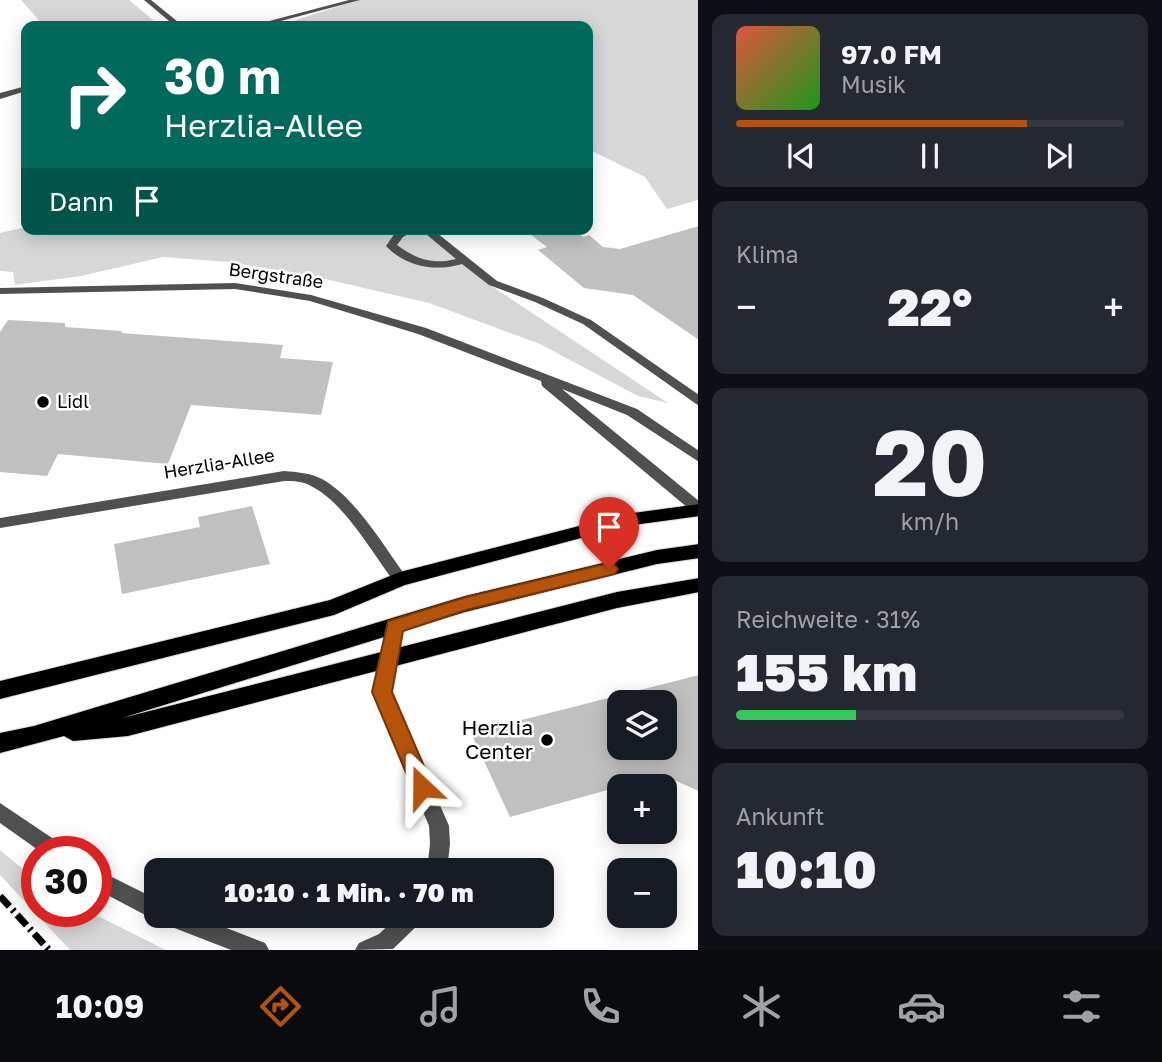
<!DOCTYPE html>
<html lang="de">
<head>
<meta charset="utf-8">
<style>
  :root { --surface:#171b24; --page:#242831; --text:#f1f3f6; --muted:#9ea1a6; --line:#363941; --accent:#b45309 }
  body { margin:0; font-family:"Golos Text",sans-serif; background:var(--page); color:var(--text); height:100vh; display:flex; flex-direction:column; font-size:26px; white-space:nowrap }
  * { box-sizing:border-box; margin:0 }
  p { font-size:23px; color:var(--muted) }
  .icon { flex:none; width:38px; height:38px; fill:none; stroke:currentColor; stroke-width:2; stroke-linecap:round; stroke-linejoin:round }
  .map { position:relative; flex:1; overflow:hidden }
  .sheet { display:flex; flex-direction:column; gap:14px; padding:14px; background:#0d0f14; width:464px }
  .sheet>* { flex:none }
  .guide { position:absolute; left:21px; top:21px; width:572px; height:214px; border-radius:14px; box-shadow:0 4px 18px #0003; background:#00695c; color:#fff; overflow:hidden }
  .tools { position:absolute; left:607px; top:690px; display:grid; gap:14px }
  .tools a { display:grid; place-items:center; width:70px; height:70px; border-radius:14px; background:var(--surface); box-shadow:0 4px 18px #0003; font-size:35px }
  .speed { position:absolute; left:21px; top:836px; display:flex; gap:14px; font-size:35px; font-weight:700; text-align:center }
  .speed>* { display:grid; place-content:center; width:91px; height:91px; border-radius:50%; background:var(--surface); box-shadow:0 4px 18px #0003; line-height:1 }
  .speed .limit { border:10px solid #d22; background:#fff; color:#111 }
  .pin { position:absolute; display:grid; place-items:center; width:60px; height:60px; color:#fff; margin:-72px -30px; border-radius:50% 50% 50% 0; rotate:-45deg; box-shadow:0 0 7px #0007 }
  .pin .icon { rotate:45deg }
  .me { position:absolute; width:77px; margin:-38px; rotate:337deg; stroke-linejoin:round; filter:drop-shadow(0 0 5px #0008) }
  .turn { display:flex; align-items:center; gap:24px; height:147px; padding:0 28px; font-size:32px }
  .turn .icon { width:91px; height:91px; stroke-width:2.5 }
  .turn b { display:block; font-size:49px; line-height:60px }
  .then { display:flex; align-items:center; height:66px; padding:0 28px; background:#0003; gap:14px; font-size:26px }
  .big { font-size:52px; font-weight:800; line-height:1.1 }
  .sheet .card { flex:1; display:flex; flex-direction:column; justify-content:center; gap:10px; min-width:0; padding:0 24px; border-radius:14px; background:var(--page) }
  .sheet .dial { align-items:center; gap:0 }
  .dial b { font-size:91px; line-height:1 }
  .song { display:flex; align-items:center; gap:21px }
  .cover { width:84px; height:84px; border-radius:10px; background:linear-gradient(135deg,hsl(10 70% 55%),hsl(120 70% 35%)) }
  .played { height:7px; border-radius:4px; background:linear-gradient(90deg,var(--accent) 75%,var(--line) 75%) }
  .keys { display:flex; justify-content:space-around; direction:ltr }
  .heat { display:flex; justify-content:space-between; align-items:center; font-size:38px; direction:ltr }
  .charge { height:10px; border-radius:5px; background:linear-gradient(90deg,#34c759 31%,var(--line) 0) }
  .trip { position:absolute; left:144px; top:858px; width:410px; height:70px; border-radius:14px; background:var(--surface); box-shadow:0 4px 18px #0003; font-weight:800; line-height:70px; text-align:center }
  .tab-bar { display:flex; height:112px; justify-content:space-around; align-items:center; background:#090b0e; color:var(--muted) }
  .tab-bar .icon { width:49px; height:49px }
  .tab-bar .active { color:var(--accent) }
  .tab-bar b { font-size:32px; color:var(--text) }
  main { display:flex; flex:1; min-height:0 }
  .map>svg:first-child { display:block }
  .green { fill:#d7d7d7 }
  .building { fill:#c0c0c0; fill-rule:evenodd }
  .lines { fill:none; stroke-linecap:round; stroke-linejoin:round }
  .primary-casing { stroke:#dbdbdb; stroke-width:2 }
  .minor { fill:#505050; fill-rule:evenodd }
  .tertiary { fill:#505050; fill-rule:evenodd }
  .primary { fill:#000; fill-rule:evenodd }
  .rail { stroke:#000; stroke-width:7; stroke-dasharray:14 4.5 2.5 4.5; stroke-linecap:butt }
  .route { fill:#b45309; stroke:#753606; stroke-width:2 }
  .poi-dot { fill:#000; stroke:#fff; stroke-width:2.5 }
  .labels { text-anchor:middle; stroke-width:5; stroke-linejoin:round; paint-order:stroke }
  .street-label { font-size:18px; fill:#000; stroke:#fff }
  .poi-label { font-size:18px; fill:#000; stroke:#fff; text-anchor:start }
  .near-poi-label { font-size:21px; fill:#000; stroke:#fff; text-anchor:end }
</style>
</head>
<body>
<main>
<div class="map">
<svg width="699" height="950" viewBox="0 0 699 950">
  <rect width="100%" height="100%" fill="#fff"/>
  <g class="green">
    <path d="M 21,0 L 129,0 L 160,26 L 44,26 Z"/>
    <path d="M 357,0 L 698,0 L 698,200 L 667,209 L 645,177 L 588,149 L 588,26 L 278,26 Z"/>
    <path d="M 26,227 L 26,229 L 423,229 L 490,285 L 668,403 L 638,396 L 540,344 L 429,303 L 308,275 L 228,262 L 163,257 L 81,276 L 15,285 L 13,272 L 0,271 L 0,233 Z"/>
    <path d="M 0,850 L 37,881 L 37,912 L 90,912 L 166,950 L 70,950 L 0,875 Z"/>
  </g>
  <g class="building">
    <path d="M 699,226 L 699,340 L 633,295 L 584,288 L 538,250 L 547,247 L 523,229 L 573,229 L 583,237 L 589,235 L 603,247 L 620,249 Z"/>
    <path d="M 8,320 L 65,323 L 65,327 L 122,331 L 121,333 L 283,345 L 280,358 L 333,362 L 321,415 L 191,405 L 168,464 L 58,454 L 47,476 L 0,472 L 0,332 Z"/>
    <path d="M 252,506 L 270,564 L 122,594 L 114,544 L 200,527 L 198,517 Z"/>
    <path d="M 699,675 L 699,791 L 662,775 L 510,817 L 471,733 ZM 620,702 L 665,702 L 665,747 L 620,747 Z"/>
  </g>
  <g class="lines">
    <defs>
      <g id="primary">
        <path d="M 699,504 L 699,516 L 626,526 L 405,585 L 334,615 L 0,699 L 0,681 L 330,600 L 400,572 L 626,514 Z"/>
        <path d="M 699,544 L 699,558 L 657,564 L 465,612 L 122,718 L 617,592 L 699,578 L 699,592 L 617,608 L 128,736 L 73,741 L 64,736 L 0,753 L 0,733 L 34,726 L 465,596 L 657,550 Z"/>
      </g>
    </defs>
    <use href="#primary" class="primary-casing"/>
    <g class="minor">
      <path d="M 144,0 L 151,0 L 183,26 L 175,26 Z"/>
      <path d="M 349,0 L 360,0 L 262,26 L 250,26 Z"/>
      <path d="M 26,86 L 26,91 L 0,99 L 0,93 Z"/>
      <path d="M 404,229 L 418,229 L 403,237 L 397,245 C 416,259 433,265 456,259 L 420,229 L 432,229 L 497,281 L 543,298 L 591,320 L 699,395 L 699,406 L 583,324 L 535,302 L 489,285 L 462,264 C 435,272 406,267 386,246 L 395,233 Z"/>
      <path d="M 284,471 C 297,472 310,473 322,479 C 355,497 383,545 405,575 L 408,579 L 405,583 L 395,583 C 372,553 345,503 311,486 C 302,481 294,481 284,481 L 0,528 L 0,518 Z"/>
      <path d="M 395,621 L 401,623 L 403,627 L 391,692 L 449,826 L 450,844 L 447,870 L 427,870 L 430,844 L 429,826 L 373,692 L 387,627 L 389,623 Z"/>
      <path d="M 0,803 L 64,846 L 67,852 L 41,852 L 0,823 Z"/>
      <path d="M 96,869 L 156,899 L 156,915 L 193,915 L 265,943 L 269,950 L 231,950 L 159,922 L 158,919 L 149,917 L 96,889 Z"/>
      <path d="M 399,915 L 424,915 L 421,922 L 393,949 L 355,950 L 359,943 L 379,934 Z"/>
    </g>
    <path class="tertiary" d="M 235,283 L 311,295 L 426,328 L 637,409 L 699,451 L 699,462 L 627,415 L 562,389 L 699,501 L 699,514 L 694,513 L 542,386 L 541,381 L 418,334 L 310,301 L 235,289 L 0,294 L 0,288 Z"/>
    <use href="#primary" class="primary"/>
    <path class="rail" d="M 0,896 L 49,950"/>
  </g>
  <path class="route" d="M 609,563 L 615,565 L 618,569 L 615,574 L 466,610 L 403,631 L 392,692 L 433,787 L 430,794 L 422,796 L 415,794 L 372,692 L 388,621 L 466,597 Z"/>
  <g class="poi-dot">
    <circle cx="43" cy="402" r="7"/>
    <circle cx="547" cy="740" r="7"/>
  </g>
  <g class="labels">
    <g class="street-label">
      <text transform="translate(276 276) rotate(8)" y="6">Bergstraße</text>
      <text transform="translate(219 464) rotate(-9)" y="6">Herzlia-Allee</text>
    </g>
    <g class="poi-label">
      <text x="57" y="408">Lidl</text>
    </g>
    <g class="near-poi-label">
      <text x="533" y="735">Herzlia<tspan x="533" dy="24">Center</tspan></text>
    </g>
  </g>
</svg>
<div class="tools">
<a><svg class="icon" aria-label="layers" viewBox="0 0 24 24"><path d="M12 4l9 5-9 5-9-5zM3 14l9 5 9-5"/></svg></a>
<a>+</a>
<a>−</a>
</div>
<div class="speed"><div class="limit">30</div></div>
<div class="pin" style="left:609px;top:569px;background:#d93025"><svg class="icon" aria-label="arrive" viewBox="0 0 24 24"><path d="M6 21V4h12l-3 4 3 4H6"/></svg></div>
<svg class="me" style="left:422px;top:787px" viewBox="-20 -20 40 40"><path d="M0-17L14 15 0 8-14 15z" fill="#b45309" stroke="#fff" stroke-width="4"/></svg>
<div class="trip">10:10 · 1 Min. · 70 m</div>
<div class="guide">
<div class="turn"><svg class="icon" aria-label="right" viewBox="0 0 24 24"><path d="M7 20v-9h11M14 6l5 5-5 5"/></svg><div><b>30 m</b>Herzlia-Allee</div></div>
<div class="then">Dann<svg class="icon" aria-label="arrive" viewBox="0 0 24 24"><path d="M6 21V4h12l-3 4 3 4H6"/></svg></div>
</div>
</div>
<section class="sheet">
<div class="card">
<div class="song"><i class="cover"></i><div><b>97.0 FM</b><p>Musik</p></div></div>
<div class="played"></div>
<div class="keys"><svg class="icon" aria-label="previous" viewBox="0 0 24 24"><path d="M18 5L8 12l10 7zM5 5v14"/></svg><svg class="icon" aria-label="pause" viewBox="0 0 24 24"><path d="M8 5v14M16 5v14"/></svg><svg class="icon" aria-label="next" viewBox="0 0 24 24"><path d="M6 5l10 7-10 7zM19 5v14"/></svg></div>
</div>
<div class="card"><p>Klima</p>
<div class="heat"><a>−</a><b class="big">22°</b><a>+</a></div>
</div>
<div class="card dial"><b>20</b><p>km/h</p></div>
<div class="card"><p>Reichweite · 31%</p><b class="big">155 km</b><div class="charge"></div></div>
<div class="card"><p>Ankunft</p><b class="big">10:10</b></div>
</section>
</main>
<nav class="tab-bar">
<b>10:09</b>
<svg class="icon active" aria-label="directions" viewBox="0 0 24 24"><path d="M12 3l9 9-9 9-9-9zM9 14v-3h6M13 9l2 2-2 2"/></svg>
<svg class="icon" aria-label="music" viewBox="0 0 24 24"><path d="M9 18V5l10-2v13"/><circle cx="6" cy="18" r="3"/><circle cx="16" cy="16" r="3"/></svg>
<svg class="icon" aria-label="phone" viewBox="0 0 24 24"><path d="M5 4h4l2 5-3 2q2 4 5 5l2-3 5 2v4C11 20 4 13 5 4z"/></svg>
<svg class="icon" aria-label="climate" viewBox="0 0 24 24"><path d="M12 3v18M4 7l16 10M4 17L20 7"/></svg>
<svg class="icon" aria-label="car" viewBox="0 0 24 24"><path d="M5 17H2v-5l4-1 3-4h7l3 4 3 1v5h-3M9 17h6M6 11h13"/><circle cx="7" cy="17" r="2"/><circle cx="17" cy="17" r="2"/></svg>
<svg class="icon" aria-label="filters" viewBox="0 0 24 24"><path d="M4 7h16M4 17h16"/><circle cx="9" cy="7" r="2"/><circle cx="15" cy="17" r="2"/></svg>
</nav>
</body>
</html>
